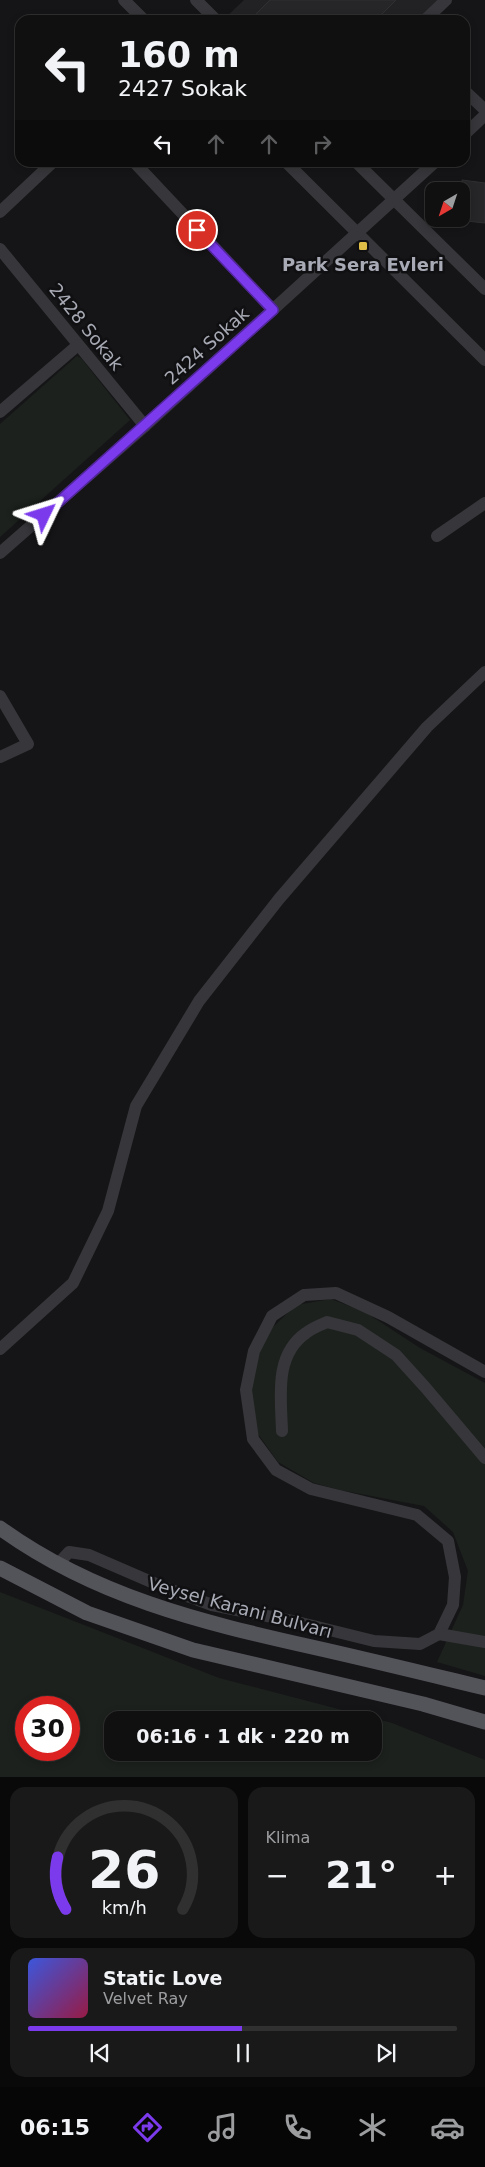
<!DOCTYPE html>
<html lang="tr">
<head>
<meta charset="utf-8">
<style>
  :root { --surface:#101011; --page:#19191a; --text:#f1f3f6; --muted:#9c9d9f; --line:#303031; --accent:#7c3aed }
  body { margin:0; font-family:"DejaVu Sans",sans-serif; background:var(--page); color:var(--text); height:100vh; display:flex; flex-direction:column; font-size:19px; white-space:nowrap }
  * { box-sizing:border-box; margin:0 }
  p { font-size:16px; color:var(--muted) }
  .icon { flex:none; width:28px; height:28px; fill:none; stroke:currentColor; stroke-width:2; stroke-linecap:round; stroke-linejoin:round }
  .map { position:relative; height:1777px; overflow:hidden }
  .side { display:flex; flex-direction:column; gap:10px; padding:10px; background:#090909; flex:1 }
  .side>* { flex:none }
  .guide { position:absolute; left:15px; top:15px; width:455px; height:152px; border-radius:15px; box-shadow:0 2px 8px #0003,0 0 0 1px var(--line); background:#101011; color:var(--text); overflow:hidden }
  .needle { width:32px; rotate:219deg }
  .controls { position:absolute; left:425px; top:182px; display:grid; gap:10px }
  .controls a { display:grid; place-items:center; width:45px; height:45px; border-radius:10px; background:var(--surface); box-shadow:0 2px 8px #0003,0 0 0 1px var(--line); font-size:25px }
  .speed { position:absolute; left:15px; top:1696px; display:flex; gap:10px; font-size:25px; font-weight:700; text-align:center }
  .speed>* { display:grid; place-content:center; width:65px; height:65px; border-radius:50%; background:var(--surface); box-shadow:0 2px 8px #0003,0 0 0 1px var(--line); line-height:1 }
  .speed .limit { border:8px solid #d22; background:#fff; color:#111 }
  .pin { position:absolute; display:grid; place-items:center; width:42px; height:42px; color:#fff; margin:-21px; border:2px solid #fff; border-radius:50%; box-shadow:0 1px 5px #0007 }
  .me { position:absolute; width:55px; margin:-28px; rotate:49deg; stroke-linejoin:round; filter:drop-shadow(0 0 4px #0008) }
  .turn { display:flex; align-items:center; gap:18px; height:105px; padding:0 20px; font-size:22px }
  .turn .icon { width:65px; height:65px; stroke-width:2.5 }
  .turn b { display:block; font-size:35px; line-height:42px }
  .lanes { display:flex; align-items:center; height:48px; padding:0 20px; background:#0003; justify-content:center; gap:25px; direction:ltr }
  .lanes .off { opacity:.35 }
  .big { font-size:38px; font-weight:600; line-height:1.1 }
  .side .card { flex:1; display:flex; flex-direction:column; justify-content:center; gap:8px; min-width:0; padding:0 18px; border-radius:15px; background:var(--page) }
  .side .dial { align-items:center; gap:0 }
  .dial svg { height:130px; overflow:visible; fill:none; stroke:var(--line); stroke-width:7; stroke-linecap:round; text-anchor:middle }
  .dial text { fill:var(--text); stroke:none }
  .song { display:flex; align-items:center; gap:15px }
  .cover { width:60px; height:60px; border-radius:8px; background:linear-gradient(135deg,hsl(230 70% 55%),hsl(340 70% 35%)) }
  .played { height:5px; border-radius:2px; background:linear-gradient(90deg,var(--accent) 50%,var(--line) 50%) }
  .keys { display:flex; justify-content:space-around; direction:ltr }
  .heat { display:flex; justify-content:space-between; align-items:center; font-size:28px; direction:ltr }
  .side .tiles { flex:1; display:grid; gap:10px; grid-template-columns:1fr 1fr }
  .card:last-child { grid-column:span 2 }
  .trip { position:absolute; left:104px; top:1711px; width:278px; height:50px; border-radius:15px; background:var(--surface); box-shadow:0 2px 8px #0003,0 0 0 1px var(--line); font-weight:600; line-height:50px; text-align:center }
  .tabs { display:flex; height:80px; justify-content:space-around; align-items:center; background:#060607; color:var(--muted) }
  .tabs .icon { width:35px; height:35px }
  .tabs .selected { color:var(--accent) }
  .tabs b { font-size:22px; color:var(--text) }
  .map>svg:first-child { display:block }
  .built { fill:#222124 }
  .green { fill:#1c211d; fill-rule:evenodd }
  .building { fill:#262528; stroke:#302f32 }
  .lines { fill:none; stroke-linecap:round; stroke-linejoin:round }
  .minor { stroke:#37373b; stroke-width:12 }
  .major { stroke:#53535a; stroke-width:15 }
  .route-casing { stroke:#51269a; stroke-width:12 }
  .route { stroke:#7c3aed; stroke-width:9 }
  .poi-dot { fill:#debe46; stroke:#101012; stroke-width:2 }
  .labels { text-anchor:middle; stroke-width:5; stroke-linejoin:round; paint-order:stroke }
  .poi-label { font-size:18px; font-weight:bold; fill:#a8abb5; stroke:#101012 }
  .street-label { font-size:18px; fill:#a8abb5; stroke:#101012 }
</style>
</head>
<body>
<div class="map">
<svg width="485" height="1777" viewBox="0 0 485 1777">
  <rect width="100%" height="100%" fill="#151517"/>
  <path class="built" d="M 244,0 L 438,0 L 417,20 L 224,19 Z"/>
  <g class="green">
    <path d="M 77,356 L 81,358 L 130,420 L 0,537 L 0,424 Z"/>
    <path d="M 331,1299 L 365,1312 L 420,1348 L 485,1383 L 485,1676 L 437,1662 L 463,1605 L 468,1571 L 453,1532 L 424,1506 L 340,1490 L 314,1483 L 278,1462 L 258,1434 L 251,1391 L 260,1350 L 273,1327 L 296,1305 Z"/>
    <path d="M 0,1592 L 219,1678 L 392,1723 L 485,1760 L 485,1777 L 0,1777 ZM 26,1708 L 69,1708 L 69,1750 L 26,1750 ZM 112,1720 L 372,1720 L 372,1752 L 112,1752 Z"/>
  </g>
  <g class="building">
    <path d="M 270,0 L 396,0 L 376,20 L 250,20 Z"/>
    <path d="M 462,180 L 485,183 L 485,223 L 457,220 L 461,219 Z"/>
  </g>
  <g class="lines">
    <g class="minor">
      <path d="M 124,0 L 144,20"/>
      <path d="M 196,0 L 216,20"/>
      <path d="M 425,20 L 446,0"/>
      <path d="M 465,91 L 485,110"/>
      <path d="M 465,134 L 485,115"/>
      <path d="M 134,162 L 273,310"/>
      <path d="M 286,162 L 485,360"/>
      <path d="M 356,162 L 485,289"/>
      <path d="M 0,212 L 53,162"/>
      <path d="M 0,249 L 145,426"/>
      <path d="M 0,412 L 78,345"/>
      <path d="M 437,536 L 485,503"/>
      <path d="M 0,553 L 145,426 L 435,162"/>
      <path d="M 0,696 L 28,744 L 0,757"/>
      <path d="M 0,1349 L 73,1283 L 108,1211 L 136,1106 L 199,1001 L 279,899 L 427,727 L 485,672"/>
      <path d="M 282,1431 C 281,1397 274,1355 306,1333 C 312,1328 320,1325 327,1322 L 358,1330 L 396,1355 L 425,1387 L 485,1458"/>
      <path d="M 58,1564 L 69,1552 L 89,1555 L 163,1587 L 212,1605 L 297,1622 L 374,1641 L 420,1644 L 439,1634 L 453,1605 L 455,1577 L 448,1541 L 417,1515 L 311,1489 L 276,1470 L 253,1439 L 246,1390 L 254,1351 L 272,1316 L 304,1295 L 336,1293 L 388,1317 L 485,1372"/>
      <path d="M 439,1634 L 485,1642"/>
    </g>
    <g class="major">
      <path d="M 0,1528 C 94,1596 200,1622 312,1647 C 370,1660 427,1674 485,1688"/>
      <path d="M 0,1568 L 87,1613 L 193,1650 L 423,1704 L 485,1722"/>
    </g>
  </g>
  <g class="lines">
    <defs>
      <path id="route" d="M 44,515 L 273,310 L 197,230"/>
    </defs>
    <use href="#route" class="route-casing"/>
    <use href="#route" class="route"/>
  </g>
  <rect class="poi-dot" x="358" y="241" width="10" height="10" rx="2.5"/>
  <g class="labels">
    <g class="poi-label">
      <text x="363" y="271">Park Sera Evleri</text>
    </g>
    <g class="street-label">
      <text transform="translate(86 327) rotate(51)" y="6">2428 Sokak</text>
      <text transform="translate(207 346) rotate(-42)" y="6">2424 Sokak</text>
      <text transform="translate(240 1608) rotate(15)" y="6">Veysel Karani Bulvarı</text>
    </g>
  </g>
</svg>
<div class="controls">
<a><svg class="needle" viewBox="-14 -14 28 28"><path d="M0-13l5 13h-10z" fill="#e53935"/><path d="M0 13l5-13h-10z" fill="#9c9d9f"/></svg></a>
</div>
<div class="speed"><div class="limit">30</div></div>
<div class="pin" style="left:197px;top:230px;background:#d93025"><svg class="icon" aria-label="arrive" viewBox="0 0 24 24"><path d="M6 21V4h12l-3 4 3 4H6"/></svg></div>
<svg class="me" style="left:44px;top:515px" viewBox="-20 -20 40 40"><path d="M0-17L14 15 0 8-14 15z" fill="#7c3aed" stroke="#fff" stroke-width="4"/></svg>
<div class="trip">06:16 · 1 dk · 220 m</div>
<div class="guide">
<div class="turn"><svg class="icon" aria-label="left" viewBox="0 0 24 24"><path d="M17 20v-9H6M10 6l-5 5 5 5"/></svg><div><b>160 m</b>2427 Sokak</div></div>
<div class="lanes"><svg class="icon" aria-label="left" viewBox="0 0 24 24"><path d="M17 20v-9H6M10 6l-5 5 5 5"/></svg><svg class="icon off" aria-label="ahead" viewBox="0 0 24 24"><path d="M12 20V5M6 11l6-6 6 6"/></svg><svg class="icon off" aria-label="ahead" viewBox="0 0 24 24"><path d="M12 20V5M6 11l6-6 6 6"/></svg><svg class="icon off" aria-label="right" viewBox="0 0 24 24"><path d="M7 20v-9h11M14 6l5 5-5 5"/></svg></div>
</div>
</div>
<section class="side">
<div class="tiles">
<div class="card dial"><svg viewBox="0 0 100 80">
<path d="M14 69A42 42 0 1 1 86 69"/>
<path d="M14 69A42 42 0 0 1 9 37" stroke="#7c3aed"/>
<text x="50" y="56" font-size="32" font-weight="700">26</text>
<text x="50" y="72" font-size="11">km/h</text>
</svg></div>
<div class="card"><p>Klima</p>
<div class="heat"><a>−</a><b class="big">21°</b><a>+</a></div>
</div>
<div class="card">
<div class="song"><i class="cover"></i><div><b>Static Love</b><p>Velvet Ray</p></div></div>
<div class="played"></div>
<div class="keys"><svg class="icon" aria-label="previous" viewBox="0 0 24 24"><path d="M18 5L8 12l10 7zM5 5v14"/></svg><svg class="icon" aria-label="pause" viewBox="0 0 24 24"><path d="M8 5v14M16 5v14"/></svg><svg class="icon" aria-label="next" viewBox="0 0 24 24"><path d="M6 5l10 7-10 7zM19 5v14"/></svg></div>
</div>
</div>
</section>
<nav class="tabs">
<b>06:15</b>
<svg class="icon selected" aria-label="directions" viewBox="0 0 24 24"><path d="M12 3l9 9-9 9-9-9zM9 14v-3h6M13 9l2 2-2 2"/></svg>
<svg class="icon" aria-label="music" viewBox="0 0 24 24"><path d="M9 18V5l10-2v13"/><circle cx="6" cy="18" r="3"/><circle cx="16" cy="16" r="3"/></svg>
<svg class="icon" aria-label="phone" viewBox="0 0 24 24"><path d="M5 4h4l2 5-3 2q2 4 5 5l2-3 5 2v4C11 20 4 13 5 4z"/></svg>
<svg class="icon" aria-label="climate" viewBox="0 0 24 24"><path d="M12 3v18M4 7l16 10M4 17L20 7"/></svg>
<svg class="icon" aria-label="car" viewBox="0 0 24 24"><path d="M5 17H2v-5l4-1 3-4h7l3 4 3 1v5h-3M9 17h6M6 11h13"/><circle cx="7" cy="17" r="2"/><circle cx="17" cy="17" r="2"/></svg>
</nav>
</body>
</html>
